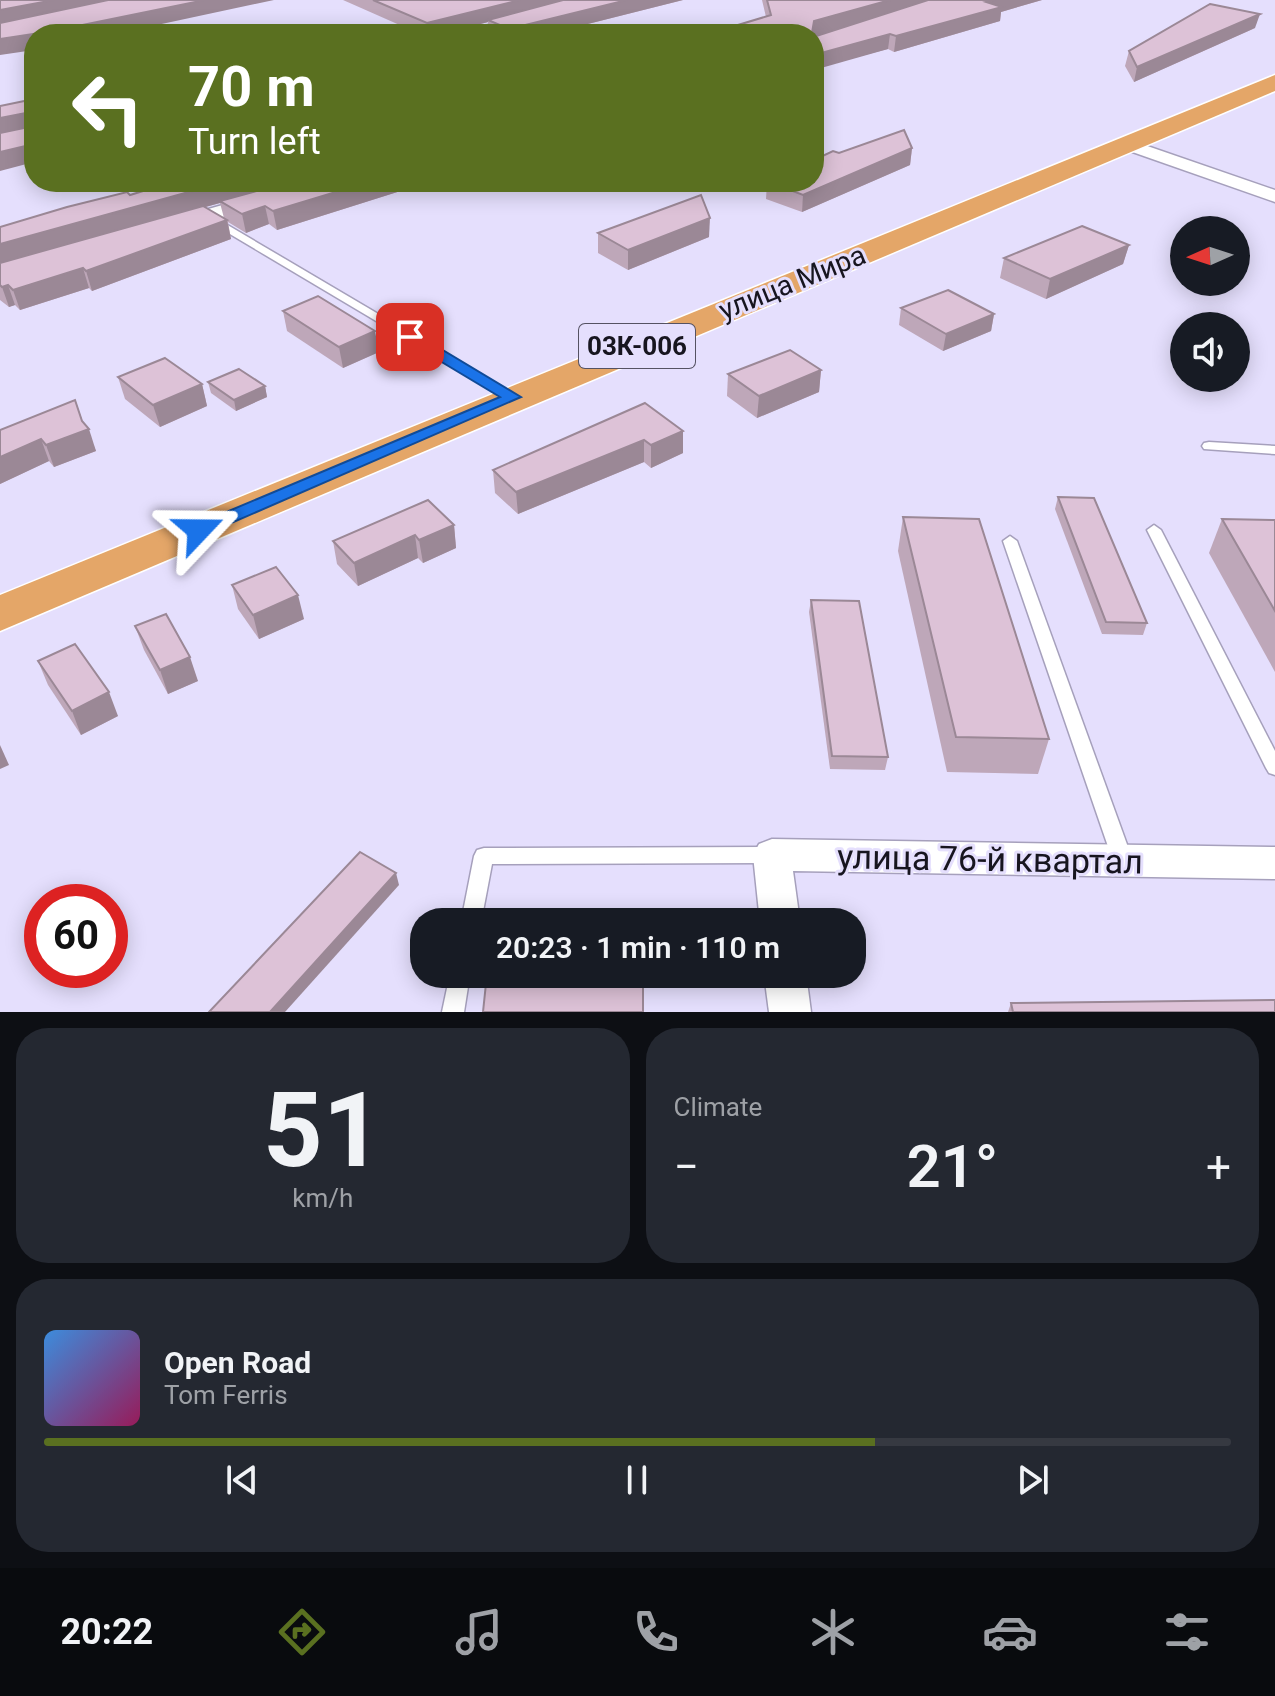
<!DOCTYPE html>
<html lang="en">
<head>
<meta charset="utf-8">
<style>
  :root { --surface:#171b24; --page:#242831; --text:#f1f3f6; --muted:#9ea1a6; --line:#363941; --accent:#5a7020 }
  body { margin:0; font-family:Roboto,sans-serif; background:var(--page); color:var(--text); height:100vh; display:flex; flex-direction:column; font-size:30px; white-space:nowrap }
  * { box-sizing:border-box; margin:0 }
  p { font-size:26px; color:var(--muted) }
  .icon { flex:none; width:44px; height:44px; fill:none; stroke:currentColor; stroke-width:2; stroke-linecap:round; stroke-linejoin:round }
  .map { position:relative; height:1012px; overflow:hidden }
  .side { display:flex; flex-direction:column; gap:16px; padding:16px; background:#0d0f14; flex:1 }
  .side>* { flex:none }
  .top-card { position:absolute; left:24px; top:24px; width:800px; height:168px; border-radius:32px; box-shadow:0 4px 20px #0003; background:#5a7020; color:#fff; overflow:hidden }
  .needle { width:52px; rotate:267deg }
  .fabs { position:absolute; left:1170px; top:216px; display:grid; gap:16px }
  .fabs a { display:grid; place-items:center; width:80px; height:80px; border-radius:50%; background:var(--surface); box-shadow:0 4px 20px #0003; font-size:40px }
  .speed { position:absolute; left:24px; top:884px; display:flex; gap:16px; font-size:40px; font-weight:700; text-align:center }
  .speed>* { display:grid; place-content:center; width:104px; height:104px; border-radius:50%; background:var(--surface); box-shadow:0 4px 20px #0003; line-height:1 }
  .speed .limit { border:12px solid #d22; background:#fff; color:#111 }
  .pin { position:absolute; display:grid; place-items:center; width:68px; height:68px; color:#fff; margin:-34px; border-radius:16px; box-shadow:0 4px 12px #0006 }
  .me { position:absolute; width:88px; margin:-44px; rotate:67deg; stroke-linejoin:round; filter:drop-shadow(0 0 6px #0008) }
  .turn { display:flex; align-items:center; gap:28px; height:168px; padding:0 32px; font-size:36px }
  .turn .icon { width:104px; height:104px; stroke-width:2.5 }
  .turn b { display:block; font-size:56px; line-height:68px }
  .big { font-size:60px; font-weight:600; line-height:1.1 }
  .side .tile { flex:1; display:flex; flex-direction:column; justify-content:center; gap:12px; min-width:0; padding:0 28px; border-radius:32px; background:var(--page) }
  .side .dial { align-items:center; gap:0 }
  .dial b { font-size:104px; line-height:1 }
  .song { display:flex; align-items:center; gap:24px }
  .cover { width:96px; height:96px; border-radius:12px; background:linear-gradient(135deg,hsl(210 70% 55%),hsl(330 70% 35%)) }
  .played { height:8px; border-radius:4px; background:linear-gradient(90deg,var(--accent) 70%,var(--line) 70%) }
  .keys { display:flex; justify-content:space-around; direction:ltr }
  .heat { display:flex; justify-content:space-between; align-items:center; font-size:44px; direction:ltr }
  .side .tiles { flex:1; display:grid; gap:16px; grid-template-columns:1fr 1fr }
  .tile:last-child { grid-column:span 2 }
  .trip { position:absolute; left:410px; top:908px; width:456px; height:80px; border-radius:32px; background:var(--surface); box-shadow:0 4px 20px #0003; font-weight:600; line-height:80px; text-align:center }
  .tab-bar { display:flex; height:128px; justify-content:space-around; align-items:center; background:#090b0e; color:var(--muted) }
  .tab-bar .icon { width:56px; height:56px }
  .tab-bar .current { color:var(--accent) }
  .tab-bar b { font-size:36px; color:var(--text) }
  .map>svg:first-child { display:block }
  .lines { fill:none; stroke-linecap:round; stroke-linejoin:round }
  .lane-casing { stroke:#a6a0bc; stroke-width:3 }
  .street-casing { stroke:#a6a0bc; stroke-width:3 }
  .primary-casing { stroke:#fff; stroke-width:3 }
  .lane { fill:#fff; fill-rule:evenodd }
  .street { fill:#fff; fill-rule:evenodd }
  .primary { fill:#e4a668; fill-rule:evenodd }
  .wall { fill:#bea7b9; fill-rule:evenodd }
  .shaded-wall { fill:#9b8896 }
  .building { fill:#ddc2d7; stroke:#9b8896; stroke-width:2 }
  .route { fill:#1a73e8; stroke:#114b97; stroke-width:2 }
  .labels { text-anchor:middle; stroke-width:6; stroke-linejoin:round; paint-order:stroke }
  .shield { fill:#e5dffd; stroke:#555262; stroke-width:2 }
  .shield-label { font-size:26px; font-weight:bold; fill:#17151f }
  .street-label { font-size:28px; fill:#17151f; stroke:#e5dffd }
  .near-street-label { font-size:34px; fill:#17151f; stroke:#e5dffd }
</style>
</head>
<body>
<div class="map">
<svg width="1275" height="1012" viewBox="0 0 1275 1012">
  <rect width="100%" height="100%" fill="#e5dffd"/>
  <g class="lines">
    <defs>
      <g id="lane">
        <path d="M 213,220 L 219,220 L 519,397 L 517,400 L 509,400 L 213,224 Z"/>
        <path d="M 1209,442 L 1275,446 L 1275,454 L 1204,449 L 1202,446 L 1204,443 Z"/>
        <path d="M 1154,525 L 1161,530 L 1275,751 L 1275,775 L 1269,773 L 1266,768 L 1147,530 Z"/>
        <path d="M 1010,536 L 1017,541 L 1133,861 L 1130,867 L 1123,869 L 1116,867 L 1113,861 L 1003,541 Z"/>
        <path d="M 772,847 L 779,849 L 782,855 L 779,861 L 772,863 L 492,864 L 481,922 L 461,922 L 474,856 L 477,850 L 484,848 Z"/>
        <path d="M 450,974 L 470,974 L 464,1012 L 442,1012 Z"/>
      </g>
      <g id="street">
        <path d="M 525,15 L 530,16 L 530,22 L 481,34 L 456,34 Z"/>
        <path d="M 1127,139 L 1275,190 L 1275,202 L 1121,148 L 1118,144 Z"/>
        <path d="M 304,182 L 334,182 L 332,186 L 187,227 L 180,229 L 170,223 L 173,219 Z"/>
        <path d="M 772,839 L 1275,847 L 1275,879 L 793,871 L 800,922 L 760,922 L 753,855 L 759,844 Z"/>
        <path d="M 764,974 L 806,974 L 811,1012 L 769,1012 Z"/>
      </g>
      <path id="primary" d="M 1275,75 L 1275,91 L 0,631 L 0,595 Z"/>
    </defs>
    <use href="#lane" class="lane-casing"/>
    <use href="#street" class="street-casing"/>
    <use href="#primary" class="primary-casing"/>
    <use href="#lane" class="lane"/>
    <use href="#street" class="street"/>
    <use href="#primary" class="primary"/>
  </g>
  <g class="wall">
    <path d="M 343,0 L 683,0 L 548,34 L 489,34 L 488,22 L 442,34 L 420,34 Z"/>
    <path d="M 762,0 L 1042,0 L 1001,12 L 1000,21 L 894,52 L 888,49 L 853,58 L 766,17 Z"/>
    <path d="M 1255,28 L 1134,82 L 1125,66 L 1129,51 Z"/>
    <path d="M 912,148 L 910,165 L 802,212 L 766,199 L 767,182 L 814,182 Z"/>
    <path d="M 172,182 L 429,182 L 277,230 L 269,224 L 246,233 L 228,222 L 231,239 L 92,291 L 89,288 L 20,310 L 15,305 L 9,307 L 0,300 L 0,227 L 130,195 ZM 220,203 L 224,218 L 205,207 Z"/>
    <path d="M 598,233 L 709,237 L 628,270 L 598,253 Z"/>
    <path d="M 1129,245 L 1123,264 L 1046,299 L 1000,278 L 1004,258 Z"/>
    <path d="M 901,308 L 994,314 L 991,331 L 943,351 L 899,325 Z"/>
    <path d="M 283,311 L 379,352 L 343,368 L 287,331 Z"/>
    <path d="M 821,370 L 819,392 L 757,418 L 727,396 L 728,374 Z"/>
    <path d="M 118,377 L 202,384 L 207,406 L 160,427 L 125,399 Z"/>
    <path d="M 208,382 L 265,386 L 267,397 L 236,411 L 211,393 Z"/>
    <path d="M 75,400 L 83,422 L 96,451 L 54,467 L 49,461 L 0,484 L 0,430 Z"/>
    <path d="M 645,403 L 683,453 L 651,468 L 644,462 L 518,514 L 495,493 L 493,470 Z"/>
    <path d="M 1058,497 L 1147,623 L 1143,635 L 1102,634 L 1055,509 Z"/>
    <path d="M 903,517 L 1049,739 L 1038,774 L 947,772 L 898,551 Z"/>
    <path d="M 1222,519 L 1275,520 L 1275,672 L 1209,553 Z"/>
    <path d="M 454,525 L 456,548 L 423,563 L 418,558 L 358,586 L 337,564 L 333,541 Z"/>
    <path d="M 232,585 L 304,619 L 259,639 L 238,609 Z"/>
    <path d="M 811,600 L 888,757 L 885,770 L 830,769 L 809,612 Z"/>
    <path d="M 135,626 L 198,681 L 168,694 L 144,650 Z"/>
    <path d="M 38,661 L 118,716 L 81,735 L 48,685 Z"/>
    <path d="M 1011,1003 L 1275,1012 L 1008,1012 Z"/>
  </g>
  <g class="shaded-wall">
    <path d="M 54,0 L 130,0 L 0,26 L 0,10 Z"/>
    <path d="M 205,0 L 274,0 L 115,34 L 34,34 Z"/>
    <path d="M 520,0 L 577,0 L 488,20 L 488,22 L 442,34 L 428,34 L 427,23 Z"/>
    <path d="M 627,0 L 683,0 L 548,34 L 509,34 L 509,29 Z"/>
    <path d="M 890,0 L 937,0 L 814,36 L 812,34 L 814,21 Z"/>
    <path d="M 995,0 L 1042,0 L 1001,12 L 1000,21 L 894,52 L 896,36 Z"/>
    <path d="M 1260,14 L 1255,28 L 1134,82 L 1137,67 Z"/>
    <path d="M 34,34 L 34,50 L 0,55 L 0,39 Z"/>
    <path d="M 890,34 L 888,49 L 814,70 L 814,55 Z"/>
    <path d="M 31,112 L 34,129 L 0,136 L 0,118 Z"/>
    <path d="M 34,144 L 34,162 L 0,171 L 0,152 Z"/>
    <path d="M 912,148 L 910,165 L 802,212 L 803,195 Z"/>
    <path d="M 225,182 L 294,182 L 0,265 L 0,244 Z"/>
    <path d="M 369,182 L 429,182 L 277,230 L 273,211 Z"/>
    <path d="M 265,206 L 269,224 L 246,233 L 242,214 Z"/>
    <path d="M 710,218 L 709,237 L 628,270 L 628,250 Z"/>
    <path d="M 227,220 L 231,239 L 92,291 L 86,271 Z"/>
    <path d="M 1129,245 L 1123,264 L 1046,299 L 1050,279 Z"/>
    <path d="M 83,268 L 89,288 L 20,310 L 13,290 Z"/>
    <path d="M 8,285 L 15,305 L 9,307 L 2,287 Z"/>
    <path d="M 994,314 L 991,331 L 943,351 L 946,334 Z"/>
    <path d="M 375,331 L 379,352 L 343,368 L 339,347 Z"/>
    <path d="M 821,370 L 819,392 L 757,418 L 759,396 Z"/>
    <path d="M 202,384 L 207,406 L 160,427 L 153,405 Z"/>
    <path d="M 265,386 L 267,397 L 236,411 L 234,400 Z"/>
    <path d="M 89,429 L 96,451 L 54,467 L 46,445 Z"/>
    <path d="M 683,431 L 683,453 L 651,468 L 651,445 Z"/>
    <path d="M 41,439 L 49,461 L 0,484 L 0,457 Z"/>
    <path d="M 644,440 L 644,462 L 518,514 L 516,492 Z"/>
    <path d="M 454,525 L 456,548 L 423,563 L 419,540 Z"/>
    <path d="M 415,535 L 418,558 L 358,586 L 354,563 Z"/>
    <path d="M 298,595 L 304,619 L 259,639 L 253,615 Z"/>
    <path d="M 190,657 L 198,681 L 168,694 L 160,670 Z"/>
    <path d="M 109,692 L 118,716 L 81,735 L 72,711 Z"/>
    <path d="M 0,745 L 9,765 L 0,769 Z"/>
    <path d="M 396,873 L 399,885 L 285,1012 L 270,1012 Z"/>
  </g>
  <g class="building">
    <path d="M 0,0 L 54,0 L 0,10 Z"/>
    <path d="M 108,0 L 205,0 L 53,31 L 0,39 L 0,23 Z"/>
    <path d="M 373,0 L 520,0 L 427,23 Z"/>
    <path d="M 563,0 L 627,0 L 509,29 L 488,20 Z"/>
    <path d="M 767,0 L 890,0 L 814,21 L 812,33 L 814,34 L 708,34 L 771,15 Z"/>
    <path d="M 928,0 L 995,0 L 986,2 L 1002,7 L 896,36 L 890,34 L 814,55 L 814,34 L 816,36 Z"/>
    <path d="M 1210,4 L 1260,14 L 1137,67 L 1129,51 Z"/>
    <path d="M 346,26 L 364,34 L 307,34 Z"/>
    <path d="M 34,99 L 34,144 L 0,152 L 0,133 L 29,127 L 31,112 L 0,118 L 0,106 Z"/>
    <path d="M 904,130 L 912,148 L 803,195 L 769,182 L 814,182 L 814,160 L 833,151 L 839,153 Z"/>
    <path d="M 172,182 L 225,182 L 0,244 L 0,227 L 67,207 L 127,192 L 130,195 Z"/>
    <path d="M 290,182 L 369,182 L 273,211 L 265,206 L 242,214 L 220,201 Z"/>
    <path d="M 701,195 L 710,218 L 628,250 L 598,233 Z"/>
    <path d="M 203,206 L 227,220 L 86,271 L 83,268 L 13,290 L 8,285 L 2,287 L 0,285 L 0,263 Z"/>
    <path d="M 1082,226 L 1129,245 L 1050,279 L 1004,258 Z"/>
    <path d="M 948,290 L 994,314 L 946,334 L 901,308 Z"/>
    <path d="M 318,296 L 375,331 L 339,347 L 283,311 Z"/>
    <path d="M 790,350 L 821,370 L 759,396 L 728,374 Z"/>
    <path d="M 165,358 L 202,384 L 153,405 L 118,377 Z"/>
    <path d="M 239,369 L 265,386 L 234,400 L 208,382 Z"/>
    <path d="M 75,400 L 82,421 L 89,429 L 46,445 L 41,439 L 0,457 L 0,430 Z"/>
    <path d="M 645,403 L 683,431 L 651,445 L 644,440 L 516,492 L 493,470 Z"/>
    <path d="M 1058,497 L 1094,498 L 1147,623 L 1106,622 Z"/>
    <path d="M 428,500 L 454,525 L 419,540 L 415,535 L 354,563 L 333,541 Z"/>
    <path d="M 903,517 L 979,519 L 1049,739 L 956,737 Z"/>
    <path d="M 1222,519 L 1275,520 L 1275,611 Z"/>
    <path d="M 276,567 L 298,595 L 253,615 L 232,585 Z"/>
    <path d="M 811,600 L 859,601 L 888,757 L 832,756 Z"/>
    <path d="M 166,614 L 190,657 L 160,670 L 135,626 Z"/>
    <path d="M 75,644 L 109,692 L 72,711 L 38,661 Z"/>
    <path d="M 360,852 L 396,873 L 270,1012 L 209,1012 Z"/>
    <path d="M 494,914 L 643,915 L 643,922 L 493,922 Z"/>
    <path d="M 487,974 L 643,974 L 643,1012 L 483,1012 Z"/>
    <path d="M 1275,1000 L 1275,1012 L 1013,1012 L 1011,1003 Z"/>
  </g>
  <path class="route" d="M 405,334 L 416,334 L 521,397 L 206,534 L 193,534 L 193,526 L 500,397 L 405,340 Z"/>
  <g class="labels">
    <rect class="shield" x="579" y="324" width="116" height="44" rx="6"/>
    <g class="shield-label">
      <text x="637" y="355">03К-006</text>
    </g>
    <g class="street-label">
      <text transform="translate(792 282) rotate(-22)" y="10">улица Мира</text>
    </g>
    <g class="near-street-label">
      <text transform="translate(990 859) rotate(1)" y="12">улица 76-й квартал</text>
    </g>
  </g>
</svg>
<div class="fabs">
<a><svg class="needle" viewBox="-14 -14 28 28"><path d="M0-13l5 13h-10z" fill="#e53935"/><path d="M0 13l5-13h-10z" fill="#9ea1a6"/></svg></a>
<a><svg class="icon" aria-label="sound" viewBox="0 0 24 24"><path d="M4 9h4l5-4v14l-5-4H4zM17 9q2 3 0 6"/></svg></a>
</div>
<div class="speed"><div class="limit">60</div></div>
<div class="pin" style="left:410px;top:337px;background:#d93025"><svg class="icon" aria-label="arrive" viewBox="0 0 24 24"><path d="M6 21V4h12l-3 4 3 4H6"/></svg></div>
<svg class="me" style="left:199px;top:530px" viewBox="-20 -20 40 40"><path d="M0-17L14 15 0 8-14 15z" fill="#1a73e8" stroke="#fff" stroke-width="4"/></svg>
<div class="trip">20:23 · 1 min · 110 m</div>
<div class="top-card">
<div class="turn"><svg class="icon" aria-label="left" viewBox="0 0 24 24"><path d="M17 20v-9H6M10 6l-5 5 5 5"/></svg><div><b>70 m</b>Turn left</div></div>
</div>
</div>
<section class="side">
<div class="tiles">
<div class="tile dial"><b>51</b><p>km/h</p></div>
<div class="tile"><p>Climate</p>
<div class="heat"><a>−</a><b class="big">21°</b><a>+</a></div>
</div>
<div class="tile">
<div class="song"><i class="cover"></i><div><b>Open Road</b><p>Tom Ferris</p></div></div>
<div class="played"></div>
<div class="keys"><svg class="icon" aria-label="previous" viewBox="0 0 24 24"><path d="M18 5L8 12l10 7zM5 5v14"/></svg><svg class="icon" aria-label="pause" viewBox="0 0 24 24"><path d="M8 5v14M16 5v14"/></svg><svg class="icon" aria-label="next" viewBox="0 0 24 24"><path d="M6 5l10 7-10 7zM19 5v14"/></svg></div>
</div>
</div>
</section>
<nav class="tab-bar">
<b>20:22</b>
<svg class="icon current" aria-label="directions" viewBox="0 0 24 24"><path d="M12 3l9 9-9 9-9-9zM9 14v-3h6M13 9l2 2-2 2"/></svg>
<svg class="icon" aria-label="music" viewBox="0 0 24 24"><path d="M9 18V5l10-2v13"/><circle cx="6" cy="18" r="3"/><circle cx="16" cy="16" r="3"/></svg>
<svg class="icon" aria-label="phone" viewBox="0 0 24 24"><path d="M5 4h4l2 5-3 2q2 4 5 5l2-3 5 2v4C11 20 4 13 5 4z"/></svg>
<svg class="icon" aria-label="climate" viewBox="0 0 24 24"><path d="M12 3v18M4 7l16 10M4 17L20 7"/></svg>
<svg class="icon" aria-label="car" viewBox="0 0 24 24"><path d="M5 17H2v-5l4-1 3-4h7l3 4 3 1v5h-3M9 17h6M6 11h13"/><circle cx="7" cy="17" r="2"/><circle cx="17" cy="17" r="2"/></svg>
<svg class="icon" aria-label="filters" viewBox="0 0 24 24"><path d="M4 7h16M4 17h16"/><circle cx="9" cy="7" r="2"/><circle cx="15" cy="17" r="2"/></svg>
</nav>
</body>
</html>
